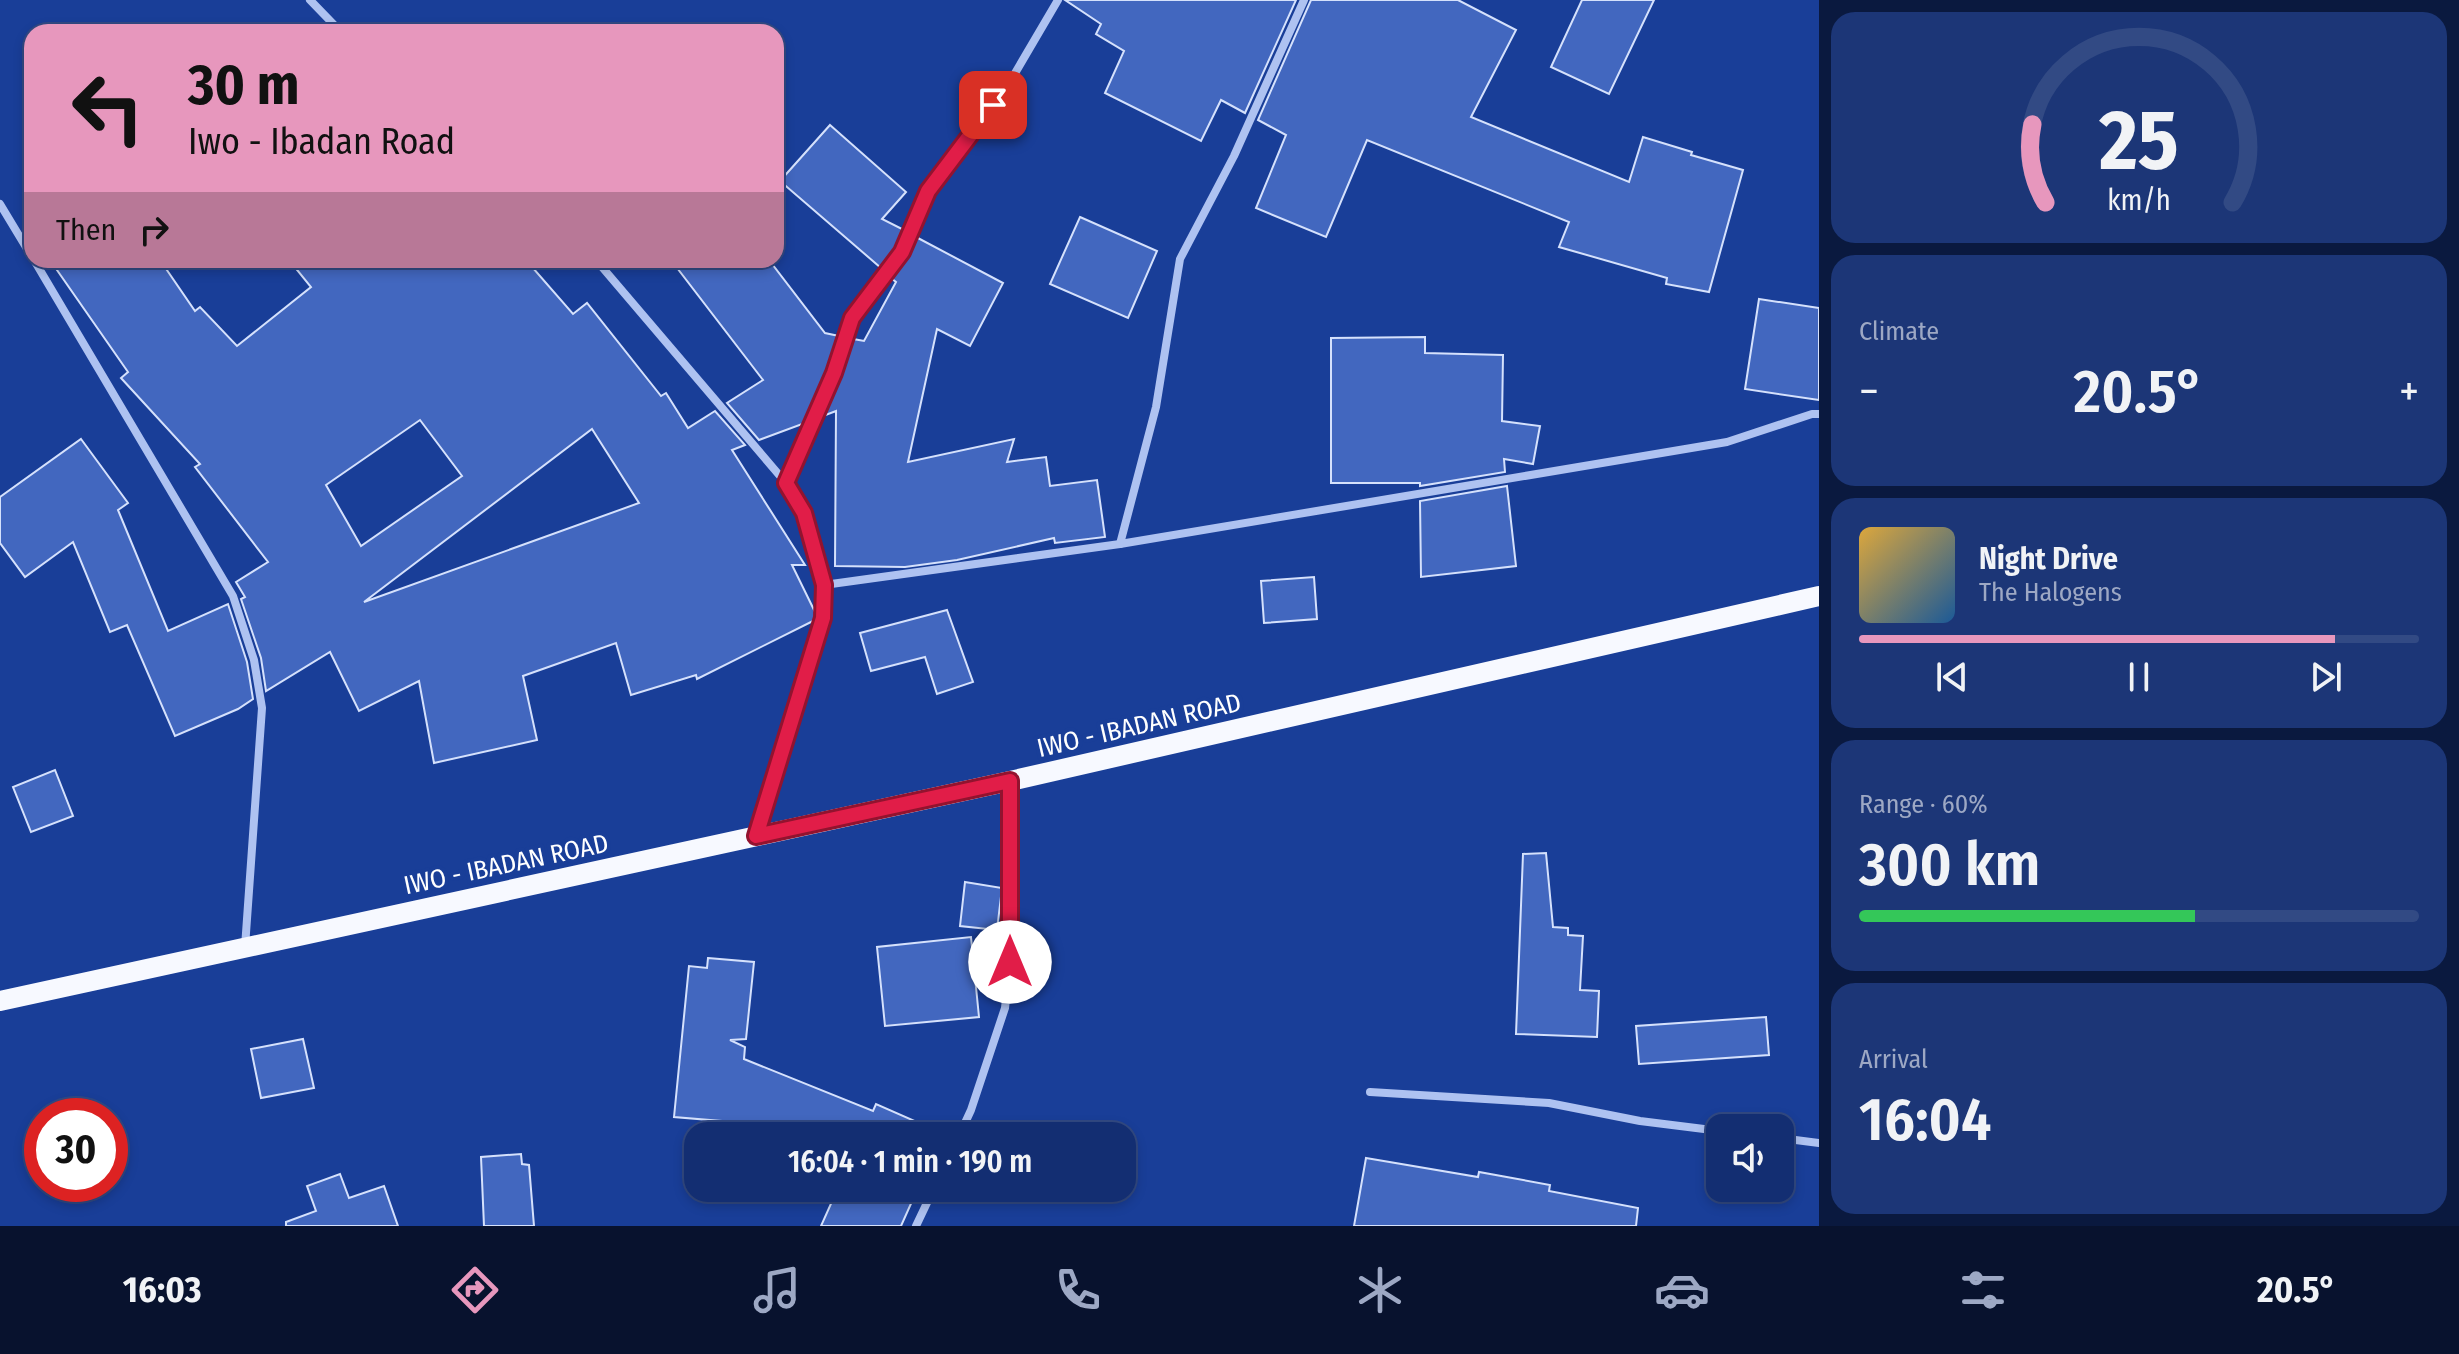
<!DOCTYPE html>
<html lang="en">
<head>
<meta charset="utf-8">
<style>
  :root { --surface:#132e72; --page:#1c3677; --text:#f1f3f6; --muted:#9da8c4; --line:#324a84; --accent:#e797bd }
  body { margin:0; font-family:"Fira Sans Condensed",sans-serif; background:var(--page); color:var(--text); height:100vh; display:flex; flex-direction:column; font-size:30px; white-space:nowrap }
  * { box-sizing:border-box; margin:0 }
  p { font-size:26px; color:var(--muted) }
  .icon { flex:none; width:44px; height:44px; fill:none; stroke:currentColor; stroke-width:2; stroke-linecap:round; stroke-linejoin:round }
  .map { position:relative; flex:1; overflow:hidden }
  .side { display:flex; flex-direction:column; gap:12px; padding:12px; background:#0a193f; width:640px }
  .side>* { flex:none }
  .guide { position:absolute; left:24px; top:24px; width:760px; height:244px; border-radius:24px; box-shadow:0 4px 12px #0003,0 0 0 2px var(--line); background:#e797bd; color:#111; overflow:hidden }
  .controls { position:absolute; left:1706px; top:1114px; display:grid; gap:16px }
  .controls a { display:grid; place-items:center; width:88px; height:88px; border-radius:16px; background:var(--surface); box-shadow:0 4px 12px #0003,0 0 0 2px var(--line); font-size:40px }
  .speed { position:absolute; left:24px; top:1098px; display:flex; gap:16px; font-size:40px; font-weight:700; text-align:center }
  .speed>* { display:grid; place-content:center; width:104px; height:104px; border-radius:50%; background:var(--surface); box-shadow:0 4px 12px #0003,0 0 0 2px var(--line); line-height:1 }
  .speed .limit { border:12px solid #d22; background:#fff; color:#111 }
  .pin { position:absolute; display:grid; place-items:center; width:68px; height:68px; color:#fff; margin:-34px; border-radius:16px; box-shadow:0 4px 12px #0006 }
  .me { position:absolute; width:88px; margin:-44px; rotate:0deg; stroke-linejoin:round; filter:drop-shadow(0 0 6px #0008) }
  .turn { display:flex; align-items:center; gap:28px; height:168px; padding:0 32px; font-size:36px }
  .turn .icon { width:104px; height:104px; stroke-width:2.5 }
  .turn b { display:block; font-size:56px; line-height:68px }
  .then { display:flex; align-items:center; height:76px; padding:0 32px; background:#0003; gap:16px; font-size:30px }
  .big { font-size:60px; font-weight:600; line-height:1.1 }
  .side .card { flex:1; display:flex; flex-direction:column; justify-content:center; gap:12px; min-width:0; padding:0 28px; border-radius:24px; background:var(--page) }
  .side .dial { align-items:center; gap:0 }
  .dial svg { height:208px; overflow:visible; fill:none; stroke:var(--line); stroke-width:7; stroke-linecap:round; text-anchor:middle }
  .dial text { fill:var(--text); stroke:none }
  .song { display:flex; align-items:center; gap:24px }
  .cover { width:96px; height:96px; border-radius:12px; background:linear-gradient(135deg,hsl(40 70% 55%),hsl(210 70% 35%)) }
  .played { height:8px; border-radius:4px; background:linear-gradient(90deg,var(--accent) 85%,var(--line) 85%) }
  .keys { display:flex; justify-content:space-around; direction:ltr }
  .heat { display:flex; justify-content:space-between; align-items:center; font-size:44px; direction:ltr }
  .charge { height:12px; border-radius:6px; background:linear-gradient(90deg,#34c759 60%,var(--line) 0) }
  .trip { position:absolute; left:684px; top:1122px; width:452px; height:80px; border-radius:24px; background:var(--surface); box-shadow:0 4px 12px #0003,0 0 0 2px var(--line); font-weight:600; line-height:80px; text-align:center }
  .menu { display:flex; height:128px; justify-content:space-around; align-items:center; background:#08122e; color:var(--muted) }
  .menu .icon { width:56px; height:56px }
  .menu .current { color:var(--accent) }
  .menu b { font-size:36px; color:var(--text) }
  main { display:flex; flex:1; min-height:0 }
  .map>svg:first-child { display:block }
  .building { fill:#4267bf; stroke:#d5e1fc; stroke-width:2; fill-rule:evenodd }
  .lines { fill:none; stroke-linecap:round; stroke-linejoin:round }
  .street { stroke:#aec2f1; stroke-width:8 }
  .primary { stroke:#f7f9ff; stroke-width:20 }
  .route-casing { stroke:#92132f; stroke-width:20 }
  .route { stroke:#e11d48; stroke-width:14 }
  .labels { text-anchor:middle; stroke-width:8; stroke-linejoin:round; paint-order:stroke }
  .street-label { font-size:26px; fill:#fff; stroke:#193e98 }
</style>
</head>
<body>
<main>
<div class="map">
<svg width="1819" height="1226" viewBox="0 0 1819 1226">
  <rect width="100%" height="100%" fill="#193e98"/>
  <g class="building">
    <path d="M 1065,0 L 1296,0 L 1245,113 L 1221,100 L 1201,141 L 1105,93 L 1124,51 L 1096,34 L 1101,24 Z"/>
    <path d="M 1311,0 L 1458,0 L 1516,30 L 1471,117 L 1629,182 L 1643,137 L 1692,152 L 1691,155 L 1743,170 L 1709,292 L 1666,284 L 1667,278 L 1559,247 L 1569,222 L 1367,140 L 1326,237 L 1256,208 L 1286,135 L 1258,120 Z"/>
    <path d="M 1582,0 L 1654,0 L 1609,94 L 1551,67 Z"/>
    <path d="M 830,125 L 906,192 L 882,219 L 904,230 L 896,248 L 881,268 L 780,181 Z"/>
    <path d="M 1080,217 L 1157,251 L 1128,318 L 1050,284 Z"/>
    <path d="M 916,237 L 1003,283 L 970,346 L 937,329 L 908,462 L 1014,439 L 1007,462 L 1046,457 L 1050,486 L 1097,480 L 1105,537 L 1055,543 L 1054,538 L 957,560 L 905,567 L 835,566 L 836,411 L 823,416 L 853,339 L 864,341 L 896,282 L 891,278 L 908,256 Z"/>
    <path d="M 50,260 L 160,260 L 195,311 L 200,307 L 237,346 L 311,287 L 289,260 L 526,260 L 573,314 L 587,303 L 661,396 L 666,393 L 688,428 L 715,411 L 745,445 L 732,450 L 805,565 L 792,565 L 816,614 L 815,620 L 697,679 L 696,675 L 631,695 L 616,643 L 523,676 L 537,740 L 434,763 L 419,681 L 359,711 L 330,652 L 266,691 L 261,658 L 241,599 L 245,597 L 236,582 L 268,562 L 195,467 L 200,464 L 121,378 L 128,372 ZM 420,420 L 462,476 L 361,546 L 326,485 ZM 592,429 L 639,503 L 364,602 Z"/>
    <path d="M 671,260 L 769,260 L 825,333 L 839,336 L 827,370 L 805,423 L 759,440 L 727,403 L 763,380 Z"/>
    <path d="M 1759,299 L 1819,308 L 1819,400 L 1745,389 Z"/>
    <path d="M 1425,337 L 1425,353 L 1503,355 L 1502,421 L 1540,426 L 1533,464 L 1504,459 L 1505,472 L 1420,486 L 1420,483 L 1331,483 L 1331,338 Z"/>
    <path d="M 81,439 L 128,503 L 118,510 L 168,631 L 228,604 L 247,662 L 253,699 L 238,709 L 175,736 L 127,625 L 110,632 L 73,542 L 25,577 L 0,543 L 0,497 Z"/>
    <path d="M 1507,486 L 1516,566 L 1421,577 L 1420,501 Z"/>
    <path d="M 1314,577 L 1317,619 L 1264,623 L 1261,581 Z"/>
    <path d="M 947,610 L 973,682 L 937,694 L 925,657 L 871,671 L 860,633 Z"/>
    <path d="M 55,770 L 73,816 L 31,832 L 13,787 Z"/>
    <path d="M 1546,853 L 1553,927 L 1568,928 L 1568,935 L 1583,936 L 1580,990 L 1599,991 L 1597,1037 L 1516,1034 L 1523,854 Z"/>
    <path d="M 965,882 L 1002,888 L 997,930 L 960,926 Z"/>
    <path d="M 971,937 L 979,1017 L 885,1026 L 877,947 Z"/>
    <path d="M 708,958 L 754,962 L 746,1039 L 730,1040 L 745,1047 L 744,1059 L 873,1111 L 876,1104 L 942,1133 L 941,1136 L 740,1136 L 745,1123 L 674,1117 L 689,966 L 707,968 Z"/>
    <path d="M 1766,1017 L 1769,1055 L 1639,1064 L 1636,1026 Z"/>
    <path d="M 303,1039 L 314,1088 L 261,1098 L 251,1049 Z"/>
    <path d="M 521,1154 L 522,1164 L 529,1165 L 534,1226 L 484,1226 L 481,1157 Z"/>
    <path d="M 1366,1158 L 1478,1177 L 1479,1172 L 1550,1185 L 1549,1191 L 1638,1208 L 1636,1226 L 1354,1226 Z"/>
    <path d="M 340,1174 L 349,1198 L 384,1186 L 398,1226 L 286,1226 L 286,1222 L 316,1211 L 307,1186 Z"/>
    <path d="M 838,1188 L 918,1188 L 901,1226 L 821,1226 Z"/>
  </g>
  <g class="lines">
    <g class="street">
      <path d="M 310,0 L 341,32"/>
      <path d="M 0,204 L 32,257"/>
      <path d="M 34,260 L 233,596 L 254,660 L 262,708 L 245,947"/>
      <path d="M 596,260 L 786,483 L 804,513 L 824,585 L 823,618 L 757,835"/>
      <path d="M 786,483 L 834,373 L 852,318 L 902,252 L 928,191 L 958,154 L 1011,80 L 1058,0"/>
      <path d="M 1120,544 L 1156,407 L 1180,259 L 1234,156 L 1304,0"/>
      <path d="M 824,585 L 1120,544 L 1727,442 L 1812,414 L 1819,414"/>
      <path d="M 1370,1092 L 1549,1103 L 1640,1121 L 1720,1131"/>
      <path d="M 959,1136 L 971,1110 L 1005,1008 L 1010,962 L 1010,781"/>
      <path d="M 1780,1138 L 1819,1143"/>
      <path d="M 916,1226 L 934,1188"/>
    </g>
    <path class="primary" d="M 0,1001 L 1010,781 L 1819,596"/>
  </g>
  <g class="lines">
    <defs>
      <path id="route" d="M 993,105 L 928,191 L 902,252 L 852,318 L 834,373 L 786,483 L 804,513 L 824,585 L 823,618 L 756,836 L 1010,781 L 1010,962"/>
    </defs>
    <use href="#route" class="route-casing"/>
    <use href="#route" class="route"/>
  </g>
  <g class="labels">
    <g class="street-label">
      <text transform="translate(1139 725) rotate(-13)" y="9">IWO - IBADAN ROAD</text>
      <text transform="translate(506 864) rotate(-12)" y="9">IWO - IBADAN ROAD</text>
    </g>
  </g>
</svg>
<div class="controls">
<a><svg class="icon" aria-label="sound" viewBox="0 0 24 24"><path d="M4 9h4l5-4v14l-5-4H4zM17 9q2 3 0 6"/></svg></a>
</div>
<div class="speed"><div class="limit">30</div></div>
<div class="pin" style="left:993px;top:105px;background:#d93025"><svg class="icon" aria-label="arrive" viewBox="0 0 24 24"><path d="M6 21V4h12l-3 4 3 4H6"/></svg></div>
<svg class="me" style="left:1010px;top:962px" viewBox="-20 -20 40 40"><circle r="19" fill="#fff"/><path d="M0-13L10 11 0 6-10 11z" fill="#e11d48"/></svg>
<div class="trip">16:04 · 1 min · 190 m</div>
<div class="guide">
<div class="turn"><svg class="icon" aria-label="left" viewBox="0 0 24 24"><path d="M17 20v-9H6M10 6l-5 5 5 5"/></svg><div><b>30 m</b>Iwo - Ibadan Road</div></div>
<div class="then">Then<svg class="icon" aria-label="right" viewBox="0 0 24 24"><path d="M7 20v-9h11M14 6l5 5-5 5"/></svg></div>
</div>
</div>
<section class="side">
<div class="card dial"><svg viewBox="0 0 100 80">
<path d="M14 69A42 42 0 1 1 86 69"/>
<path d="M14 69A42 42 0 0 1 9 39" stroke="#e797bd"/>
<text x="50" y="56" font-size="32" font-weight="700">25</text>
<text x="50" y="72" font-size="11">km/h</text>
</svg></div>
<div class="card"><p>Climate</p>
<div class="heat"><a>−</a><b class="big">20.5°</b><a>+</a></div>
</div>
<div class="card">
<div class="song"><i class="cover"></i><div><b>Night Drive</b><p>The Halogens</p></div></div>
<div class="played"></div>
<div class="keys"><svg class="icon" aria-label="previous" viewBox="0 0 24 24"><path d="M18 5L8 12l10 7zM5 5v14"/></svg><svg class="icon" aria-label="pause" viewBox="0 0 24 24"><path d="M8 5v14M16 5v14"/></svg><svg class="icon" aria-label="next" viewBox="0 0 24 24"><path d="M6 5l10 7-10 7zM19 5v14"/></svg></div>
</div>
<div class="card"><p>Range · 60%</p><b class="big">300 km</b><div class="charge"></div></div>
<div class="card"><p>Arrival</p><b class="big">16:04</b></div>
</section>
</main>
<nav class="menu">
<b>16:03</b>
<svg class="icon current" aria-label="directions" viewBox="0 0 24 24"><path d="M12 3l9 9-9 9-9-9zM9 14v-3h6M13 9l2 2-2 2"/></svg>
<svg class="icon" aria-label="music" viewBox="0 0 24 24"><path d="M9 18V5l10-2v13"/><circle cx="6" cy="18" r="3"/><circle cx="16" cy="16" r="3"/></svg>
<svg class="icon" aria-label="phone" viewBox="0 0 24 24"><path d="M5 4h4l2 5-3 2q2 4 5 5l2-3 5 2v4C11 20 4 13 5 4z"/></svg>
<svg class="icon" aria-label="climate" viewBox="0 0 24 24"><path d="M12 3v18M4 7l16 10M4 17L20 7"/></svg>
<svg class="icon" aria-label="car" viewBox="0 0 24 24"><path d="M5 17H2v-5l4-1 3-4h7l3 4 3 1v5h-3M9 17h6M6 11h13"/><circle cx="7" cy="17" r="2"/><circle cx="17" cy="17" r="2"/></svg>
<svg class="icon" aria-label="filters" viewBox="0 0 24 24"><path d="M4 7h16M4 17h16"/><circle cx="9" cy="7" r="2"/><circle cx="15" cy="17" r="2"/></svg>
<b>20.5°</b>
</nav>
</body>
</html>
